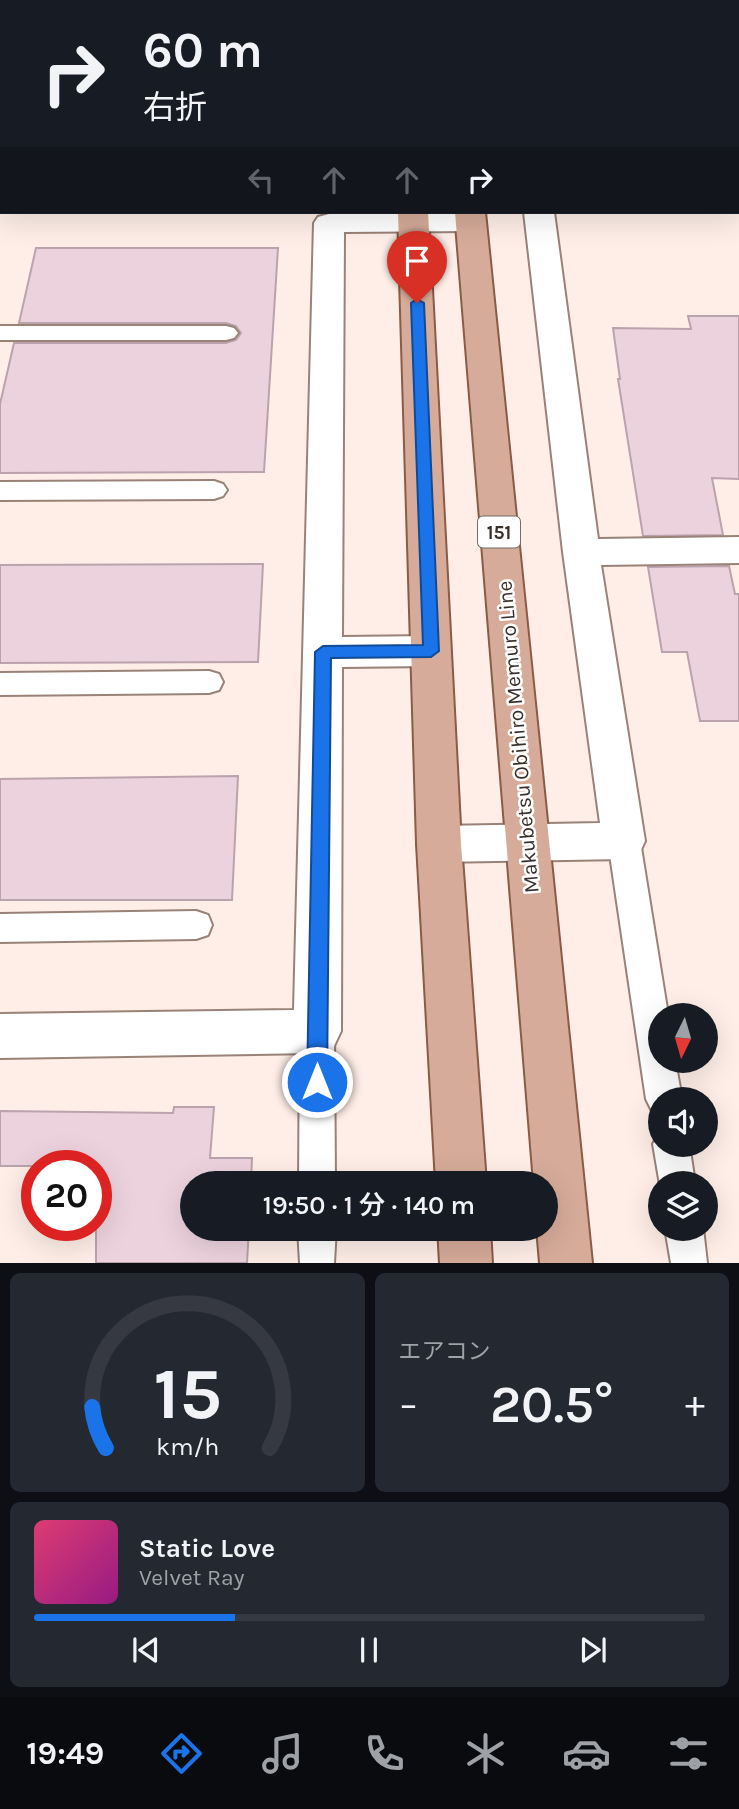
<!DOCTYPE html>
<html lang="ja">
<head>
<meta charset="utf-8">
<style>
  :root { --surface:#171b24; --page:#242831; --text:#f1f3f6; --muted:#9ea1a6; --line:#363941; --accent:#1a73e8 }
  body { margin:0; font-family:Karla,"Noto Sans JP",sans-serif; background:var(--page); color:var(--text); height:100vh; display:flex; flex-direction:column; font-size:26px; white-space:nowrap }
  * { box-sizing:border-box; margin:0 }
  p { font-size:23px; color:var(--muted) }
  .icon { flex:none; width:38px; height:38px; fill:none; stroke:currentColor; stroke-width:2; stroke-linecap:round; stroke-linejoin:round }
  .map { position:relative; height:1263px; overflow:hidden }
  .panel { display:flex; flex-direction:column; gap:10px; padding:10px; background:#0d0f14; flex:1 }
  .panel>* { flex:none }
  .banner { position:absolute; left:0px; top:0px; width:740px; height:214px; box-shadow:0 7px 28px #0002; background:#171b24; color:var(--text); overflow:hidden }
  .needle { width:46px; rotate:185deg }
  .controls { position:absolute; left:648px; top:1003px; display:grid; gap:14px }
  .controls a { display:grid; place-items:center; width:70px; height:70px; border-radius:50%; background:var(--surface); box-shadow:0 7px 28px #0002; font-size:35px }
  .speed { position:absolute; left:21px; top:1150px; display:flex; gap:14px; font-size:35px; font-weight:700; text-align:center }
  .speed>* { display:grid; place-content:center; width:91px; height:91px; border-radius:50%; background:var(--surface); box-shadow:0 7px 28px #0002; line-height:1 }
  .speed .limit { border:10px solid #d22; background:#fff; color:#111 }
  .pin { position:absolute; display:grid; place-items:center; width:60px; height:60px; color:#fff; margin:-72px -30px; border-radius:50% 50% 50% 0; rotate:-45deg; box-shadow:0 0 7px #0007 }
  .pin .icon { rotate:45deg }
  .me { position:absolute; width:77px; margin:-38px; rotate:0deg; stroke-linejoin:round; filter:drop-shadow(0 0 5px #0008) }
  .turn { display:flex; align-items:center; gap:24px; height:147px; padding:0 28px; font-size:32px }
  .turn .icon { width:91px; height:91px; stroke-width:2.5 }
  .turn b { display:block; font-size:49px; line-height:60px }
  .lanes { display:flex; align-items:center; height:66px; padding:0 28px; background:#0003; justify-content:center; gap:35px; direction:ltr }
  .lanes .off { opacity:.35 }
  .big { font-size:52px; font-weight:600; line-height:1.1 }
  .panel .card { flex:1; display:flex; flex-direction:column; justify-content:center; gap:10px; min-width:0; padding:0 24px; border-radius:10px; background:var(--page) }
  .panel .dial { align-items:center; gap:0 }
  .dial svg { height:182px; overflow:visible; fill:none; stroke:var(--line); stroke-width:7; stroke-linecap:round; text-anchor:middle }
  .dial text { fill:var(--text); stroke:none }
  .song { display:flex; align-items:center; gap:21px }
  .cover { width:84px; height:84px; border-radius:10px; background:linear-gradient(135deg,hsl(340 70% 55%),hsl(310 70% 35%)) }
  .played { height:7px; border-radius:4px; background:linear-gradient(90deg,var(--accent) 30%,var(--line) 30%) }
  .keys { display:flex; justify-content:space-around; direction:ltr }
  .heat { display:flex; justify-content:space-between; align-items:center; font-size:38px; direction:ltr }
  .panel .tiles { flex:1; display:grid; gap:10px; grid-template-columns:1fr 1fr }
  .card:last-child { grid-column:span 2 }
  .trip { position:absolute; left:180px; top:1171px; width:378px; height:70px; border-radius:35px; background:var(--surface); box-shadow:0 7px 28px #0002; font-weight:600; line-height:70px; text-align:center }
  .dock { display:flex; height:112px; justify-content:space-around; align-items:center; background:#090b0e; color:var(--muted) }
  .dock .icon { width:49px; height:49px }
  .dock .active { color:var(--accent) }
  .dock b { font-size:32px; color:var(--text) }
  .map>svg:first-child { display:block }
  .building { fill:#ecd2dd; stroke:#bba2ad; stroke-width:2 }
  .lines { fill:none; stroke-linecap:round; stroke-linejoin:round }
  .service-casing { stroke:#998277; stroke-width:4 }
  .minor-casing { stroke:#998277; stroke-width:4 }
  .primary-casing { stroke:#8c5b46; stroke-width:4 }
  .service { fill:#fff; fill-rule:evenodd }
  .minor { fill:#fff; fill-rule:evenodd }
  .primary { fill:#d6ab99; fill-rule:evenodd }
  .route { fill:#1a73e8; stroke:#114b97; stroke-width:2 }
  .labels { text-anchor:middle; stroke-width:5; stroke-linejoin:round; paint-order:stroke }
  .shield { fill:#fff; stroke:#746d69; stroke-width:2 }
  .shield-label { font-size:19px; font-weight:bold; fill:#382e29 }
  .street-label { font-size:21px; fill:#382e29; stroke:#fff }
</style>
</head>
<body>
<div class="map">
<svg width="739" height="1263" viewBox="0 0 739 1263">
  <rect width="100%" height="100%" fill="#feeee7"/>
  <g class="building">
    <path d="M 36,248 L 278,248 L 264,472 L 0,473 L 0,404 L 14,343 L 226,343 L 236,340 L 241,333 L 236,326 L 226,323 L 19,323 Z"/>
    <path d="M 688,316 L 739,316 L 739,479 L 712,478 L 723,535 L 643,536 L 618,379 L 620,379 L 613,328 L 691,329 Z"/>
    <path d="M 263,564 L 258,662 L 0,663 L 0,565 Z"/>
    <path d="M 729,566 L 735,594 L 739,594 L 739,721 L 700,721 L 687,652 L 662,652 L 648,567 Z"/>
    <path d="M 238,776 L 232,900 L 0,900 L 0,779 Z"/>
    <path d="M 174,1107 L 214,1107 L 210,1158 L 252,1158 L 251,1183 L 192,1183 L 192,1228 L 249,1228 L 247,1263 L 96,1263 L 96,1166 L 0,1166 L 0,1111 L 173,1113 Z"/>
  </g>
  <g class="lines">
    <defs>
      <g id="service">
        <rect x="0" y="88" width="2" height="12"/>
        <rect x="0" y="199" width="2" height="12"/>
        <path d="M 0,326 L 226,326 L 234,328 L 238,333 L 234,338 L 226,340 L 0,340 Z"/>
        <path d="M 214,481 L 223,484 L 227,490 L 223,496 L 214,499 L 0,500 L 0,482 Z"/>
        <path d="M 209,671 L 219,674 L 223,682 L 219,690 L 209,693 L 0,695 L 0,673 Z"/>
        <path d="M 624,828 L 635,832 L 640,841 L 668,1015 L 660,1015 L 660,1060 L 675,1060 L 682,1099 L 660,1099 L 660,1114 L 652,1111 L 646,1099 L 608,841 L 613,832 Z"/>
        <path d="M 196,911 L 208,915 L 212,925 L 208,935 L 196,939 L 0,942 L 0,914 Z"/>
        <path d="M 317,1015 L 329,1020 L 334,1031 L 335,1183 L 299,1183 L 300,1031 L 305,1020 Z"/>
        <path d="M 660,1131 L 660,1144 L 689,1144 L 695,1183 L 660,1183 L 660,1185 L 653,1144 Z"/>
        <path d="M 298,1228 L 336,1228 L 334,1263 L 300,1263 Z"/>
        <path d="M 665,1228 L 703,1228 L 707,1263 L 671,1263 Z"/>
      </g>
      <g id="minor">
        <rect x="738" y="126" width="1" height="16"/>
        <path d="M 524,212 L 554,212 L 598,539 L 739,537 L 739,563 L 601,565 L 645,841 L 639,854 L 624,859 L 439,862 L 424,857 L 417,844 L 424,831 L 439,826 L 600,823 L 563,552 Z"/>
        <path d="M 471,213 L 482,216 L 486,222 L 482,228 L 471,231 L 344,232 L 342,637 L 431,636 L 445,641 L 450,651 L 445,661 L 431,666 L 342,667 L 341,1031 L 334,1046 L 317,1053 L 0,1058 L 0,1014 L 294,1010 L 314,223 L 318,217 L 329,214 Z"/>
      </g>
      <g id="primary">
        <path d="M 388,0 L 414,0 L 414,2 L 389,2 Z"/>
        <rect x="442" y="0" width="26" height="2"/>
        <path d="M 398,212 L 428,212 L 461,844 L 486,1183 L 436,1183 L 417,844 Z"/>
        <path d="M 455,212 L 485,212 L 592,1263 L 540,1263 L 537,1228 L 546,1228 L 546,1183 L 534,1183 Z"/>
        <path d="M 438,1228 L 490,1228 L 492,1263 L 440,1263 Z"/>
      </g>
    </defs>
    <use href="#service" class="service-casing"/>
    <use href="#minor" class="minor-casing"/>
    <use href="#primary" class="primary-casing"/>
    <use href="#service" class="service"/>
    <use href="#minor" class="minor"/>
    <use href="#primary" class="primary"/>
  </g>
  <path class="route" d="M 417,299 L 424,303 L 439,651 L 431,657 L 331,658 L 327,1082 L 324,1089 L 317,1091 L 310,1089 L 307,1082 L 315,652 L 323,646 L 423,645 L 411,303 Z"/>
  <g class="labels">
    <rect class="shield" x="478" y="516.5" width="42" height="31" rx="5"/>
    <g class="shield-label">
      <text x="499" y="539">151</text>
    </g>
    <g class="street-label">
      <text transform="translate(518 737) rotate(-95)" y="7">Makubetsu Obihiro Memuro Line</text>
    </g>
  </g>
</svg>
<div class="controls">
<a><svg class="needle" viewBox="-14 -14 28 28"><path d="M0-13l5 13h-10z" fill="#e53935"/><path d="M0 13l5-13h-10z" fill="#9ea1a6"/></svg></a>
<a><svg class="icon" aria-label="sound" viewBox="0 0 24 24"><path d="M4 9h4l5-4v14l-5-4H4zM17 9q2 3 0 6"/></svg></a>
<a><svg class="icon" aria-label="layers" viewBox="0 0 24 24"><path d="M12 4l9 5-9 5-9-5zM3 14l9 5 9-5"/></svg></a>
</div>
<div class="speed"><div class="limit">20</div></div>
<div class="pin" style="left:417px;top:303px;background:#d93025"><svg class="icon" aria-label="arrive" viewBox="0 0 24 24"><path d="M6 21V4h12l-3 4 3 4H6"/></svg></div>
<svg class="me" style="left:317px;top:1082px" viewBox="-20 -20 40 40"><circle r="17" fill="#1a73e8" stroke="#fff" stroke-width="3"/><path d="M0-11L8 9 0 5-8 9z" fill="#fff"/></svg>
<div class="trip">19:50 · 1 分 · 140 m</div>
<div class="banner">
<div class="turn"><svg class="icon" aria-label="right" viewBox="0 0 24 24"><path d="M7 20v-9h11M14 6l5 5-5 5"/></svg><div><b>60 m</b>右折</div></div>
<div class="lanes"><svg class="icon off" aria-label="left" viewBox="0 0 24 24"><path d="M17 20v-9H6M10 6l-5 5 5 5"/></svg><svg class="icon off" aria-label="ahead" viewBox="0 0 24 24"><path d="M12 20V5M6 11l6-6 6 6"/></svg><svg class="icon off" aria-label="ahead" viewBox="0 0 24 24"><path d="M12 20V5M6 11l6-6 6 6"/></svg><svg class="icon" aria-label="right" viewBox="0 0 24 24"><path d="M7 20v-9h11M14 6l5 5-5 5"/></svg></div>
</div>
</div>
<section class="panel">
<div class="tiles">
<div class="card dial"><svg viewBox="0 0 100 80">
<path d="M14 69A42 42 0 1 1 86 69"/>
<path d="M14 69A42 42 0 0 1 8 51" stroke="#1a73e8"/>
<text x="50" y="56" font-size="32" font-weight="700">15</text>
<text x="50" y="72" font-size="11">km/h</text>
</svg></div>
<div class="card"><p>エアコン</p>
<div class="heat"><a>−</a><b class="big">20.5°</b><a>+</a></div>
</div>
<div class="card">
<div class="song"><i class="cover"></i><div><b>Static Love</b><p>Velvet Ray</p></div></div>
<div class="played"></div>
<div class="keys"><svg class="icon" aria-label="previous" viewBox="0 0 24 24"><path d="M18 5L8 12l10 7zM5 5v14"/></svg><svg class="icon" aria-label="pause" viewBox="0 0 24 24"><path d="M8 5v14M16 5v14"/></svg><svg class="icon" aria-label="next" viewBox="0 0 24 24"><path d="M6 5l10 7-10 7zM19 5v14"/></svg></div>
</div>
</div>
</section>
<nav class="dock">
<b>19:49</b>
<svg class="icon active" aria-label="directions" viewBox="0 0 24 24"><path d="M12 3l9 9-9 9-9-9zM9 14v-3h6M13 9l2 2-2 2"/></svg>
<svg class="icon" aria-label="music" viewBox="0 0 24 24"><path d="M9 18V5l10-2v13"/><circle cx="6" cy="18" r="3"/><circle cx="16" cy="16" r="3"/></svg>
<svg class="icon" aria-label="phone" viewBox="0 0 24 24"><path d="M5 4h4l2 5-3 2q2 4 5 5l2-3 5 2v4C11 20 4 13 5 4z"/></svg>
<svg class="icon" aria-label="climate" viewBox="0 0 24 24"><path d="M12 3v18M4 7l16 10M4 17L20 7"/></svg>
<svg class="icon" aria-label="car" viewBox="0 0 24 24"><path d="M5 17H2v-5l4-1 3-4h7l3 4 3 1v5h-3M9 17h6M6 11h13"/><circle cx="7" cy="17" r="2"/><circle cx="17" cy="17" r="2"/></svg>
<svg class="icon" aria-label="filters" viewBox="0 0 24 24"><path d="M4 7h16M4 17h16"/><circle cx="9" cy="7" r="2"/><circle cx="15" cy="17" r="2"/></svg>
</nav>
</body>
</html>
